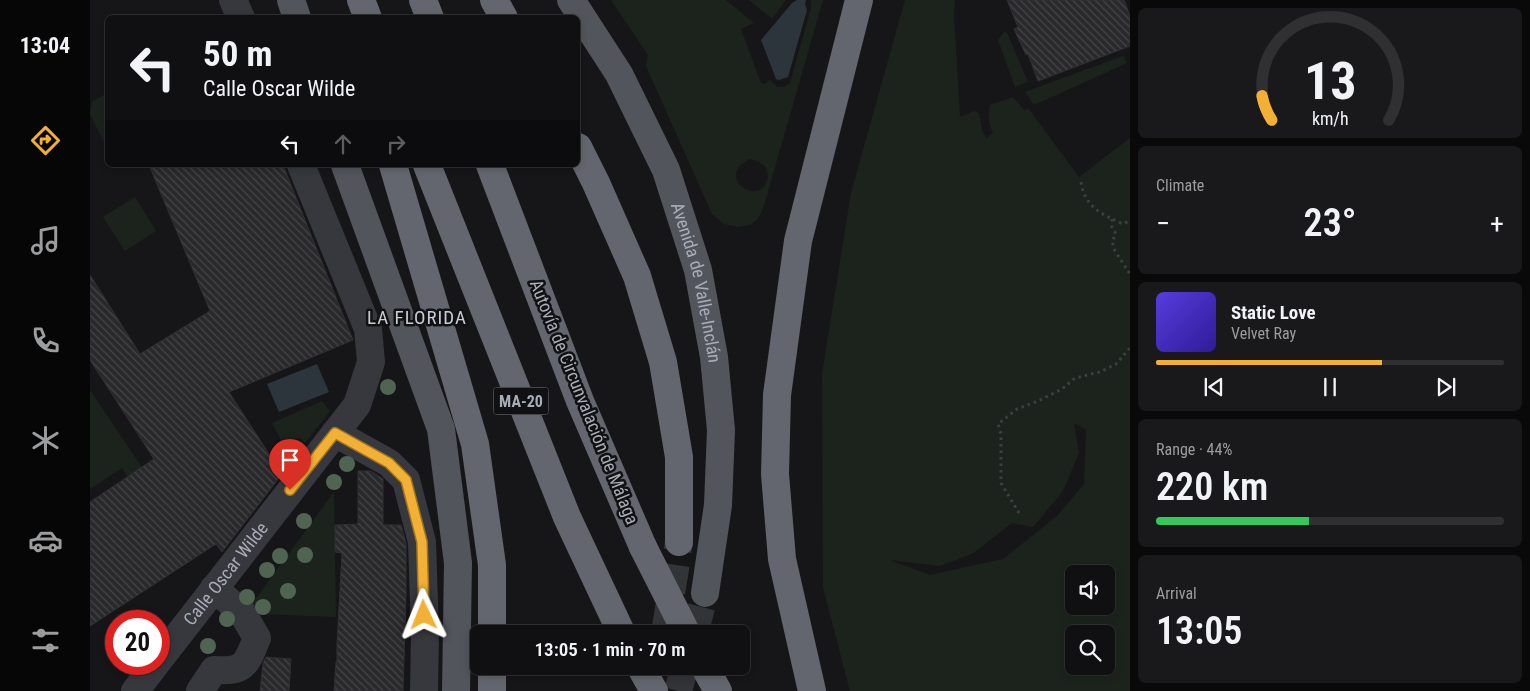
<!DOCTYPE html>
<html lang="en">
<head>
<meta charset="utf-8">
<style>
  :root { --surface:#101012; --page:#19191b; --text:#f1f3f6; --muted:#9c9d9f; --line:#303032; --accent:#f2b134 }
  body { margin:0; font-family:"Roboto Condensed",sans-serif; background:var(--page); color:var(--text); height:100vh; display:flex; flex-direction:column; font-size:19px; white-space:nowrap }
  * { box-sizing:border-box; margin:0 }
  p { font-size:16px; color:var(--muted) }
  .icon { flex:none; width:28px; height:28px; fill:none; stroke:currentColor; stroke-width:2; stroke-linecap:round; stroke-linejoin:round }
  .map { position:relative; flex:1; overflow:hidden }
  .side { display:flex; flex-direction:column; gap:8px; padding:8px; background:#09090a; width:400px }
  .side>* { flex:none }
  .banner { position:absolute; left:15px; top:15px; width:475px; height:152px; border-radius:8px; box-shadow:0 2px 8px #0003,0 0 0 1px var(--line); background:#101012; color:var(--text); overflow:hidden }
  .controls { position:absolute; left:975px; top:565px; display:grid; gap:10px }
  .controls a { display:grid; place-items:center; width:50px; height:50px; border-radius:8px; background:var(--surface); box-shadow:0 2px 8px #0003,0 0 0 1px var(--line); font-size:25px }
  .speed { position:absolute; left:15px; top:610px; display:flex; gap:10px; font-size:25px; font-weight:700; text-align:center }
  .speed>* { display:grid; place-content:center; width:65px; height:65px; border-radius:50%; background:var(--surface); box-shadow:0 2px 8px #0003,0 0 0 1px var(--line); line-height:1 }
  .speed .limit { border:8px solid #d22; background:#fff; color:#111 }
  .pin { position:absolute; display:grid; place-items:center; width:42px; height:42px; color:#fff; margin:-51px -21px; border-radius:50% 50% 50% 0; rotate:-45deg; box-shadow:0 0 5px #0007 }
  .pin .icon { rotate:45deg }
  .me { position:absolute; width:55px; margin:-28px; rotate:358deg; stroke-linejoin:round; filter:drop-shadow(0 0 4px #0008) }
  .turn { display:flex; align-items:center; gap:18px; height:105px; padding:0 15px; font-size:22px }
  .turn .icon { width:65px; height:65px; stroke-width:2.5 }
  .turn b { display:block; font-size:35px; line-height:42px }
  .lanes { display:flex; align-items:center; height:48px; padding:0 15px; background:#0003; justify-content:center; gap:25px; direction:ltr }
  .lanes .off { opacity:.35 }
  .big { font-size:38px; font-weight:600; line-height:1.1 }
  .side .tile { flex:1; display:flex; flex-direction:column; justify-content:center; gap:8px; min-width:0; padding:0 18px; border-radius:8px; background:var(--page) }
  .side .dial { align-items:center; gap:0 }
  .dial svg { height:130px; overflow:visible; fill:none; stroke:var(--line); stroke-width:7; stroke-linecap:round; text-anchor:middle }
  .dial text { fill:var(--text); stroke:none }
  .song { display:flex; align-items:center; gap:15px }
  .cover { width:60px; height:60px; border-radius:8px; background:linear-gradient(135deg,hsl(250 70% 55%),hsl(250 70% 35%)) }
  .played { height:5px; border-radius:2px; background:linear-gradient(90deg,var(--accent) 65%,var(--line) 65%) }
  .keys { display:flex; justify-content:space-around; direction:ltr }
  .heat { display:flex; justify-content:space-between; align-items:center; font-size:28px; direction:ltr }
  .charge { height:8px; border-radius:4px; background:linear-gradient(90deg,#34c759 44%,var(--line) 0) }
  .trip { position:absolute; left:380px; top:625px; width:280px; height:50px; border-radius:8px; background:var(--surface); box-shadow:0 2px 8px #0003,0 0 0 1px var(--line); font-weight:600; line-height:50px; text-align:center }
  main { display:flex; flex:1; min-height:0 }
  .tabs { display:flex; flex-direction:column; width:90px; justify-content:space-around; align-items:center; background:#060607; color:var(--muted) }
  .tabs .icon { width:35px; height:35px }
  .tabs .active { color:var(--accent) }
  .tabs b { font-size:22px; color:var(--text) }
  .map>svg:first-child { display:block }
  .green { fill:#1c231d; fill-rule:evenodd }
  .water { fill:#2c353c }
  .building { fill:url(#building-back-hatch); stroke:#303034 }
  .lines { fill:none; stroke-linecap:round; stroke-linejoin:round }
  .major-tunnel { stroke:#333438; stroke-width:28; stroke-dasharray:28 14; stroke-linecap:butt }
  .highway-tunnel { stroke:#333438; stroke-width:28; stroke-dasharray:28 14; stroke-linecap:butt }
  .path { stroke:#3d3f44; stroke-width:3; stroke-dasharray:2.5 4; stroke-linecap:butt }
  .minor { stroke:#37383d; stroke-width:28 }
  .major { stroke:#53555c; stroke-width:28 }
  .highway { stroke:#63666e; stroke-width:28 }
  .highway-bridge { stroke:#63666e; stroke-width:28 }
  .tree { fill:#506452 }
  .route-casing { stroke:#9d7322; stroke-width:12 }
  .route { stroke:#f2b134; stroke-width:9 }
  .labels { text-anchor:middle; stroke-width:5; stroke-linejoin:round; paint-order:stroke }
  .shield { fill:#111113; stroke:#7b7e86; stroke-width:1 }
  .shield-label { font-size:16px; font-weight:bold; fill:#a8adb8 }
  .street-label { font-size:18px; fill:#a8adb8; stroke:#111113 }
  .neighbourhood-label { font-size:19px; letter-spacing:1px; fill:#c9ccd4; stroke:#111113 }
</style>
</head>
<body>
<main>
<nav class="tabs">
<b>13:04</b>
<svg class="icon active" aria-label="directions" viewBox="0 0 24 24"><path d="M12 3l9 9-9 9-9-9zM9 14v-3h6M13 9l2 2-2 2"/></svg>
<svg class="icon" aria-label="music" viewBox="0 0 24 24"><path d="M9 18V5l10-2v13"/><circle cx="6" cy="18" r="3"/><circle cx="16" cy="16" r="3"/></svg>
<svg class="icon" aria-label="phone" viewBox="0 0 24 24"><path d="M5 4h4l2 5-3 2q2 4 5 5l2-3 5 2v4C11 20 4 13 5 4z"/></svg>
<svg class="icon" aria-label="climate" viewBox="0 0 24 24"><path d="M12 3v18M4 7l16 10M4 17L20 7"/></svg>
<svg class="icon" aria-label="car" viewBox="0 0 24 24"><path d="M5 17H2v-5l4-1 3-4h7l3 4 3 1v5h-3M9 17h6M6 11h13"/><circle cx="7" cy="17" r="2"/><circle cx="17" cy="17" r="2"/></svg>
<svg class="icon" aria-label="filters" viewBox="0 0 24 24"><path d="M4 7h16M4 17h16"/><circle cx="9" cy="7" r="2"/><circle cx="15" cy="17" r="2"/></svg>
</nav>
<div class="map">
<svg width="1040" height="691" viewBox="0 0 1040 691">
  <defs>
    <pattern id="building-back-hatch" width="6" height="6" patternUnits="userSpaceOnUse" patternTransform="scale(1.25)"><rect width="6" height="6" fill="#29292c"/><path d="M-1 5l2 2M0 0l6 6M5-1l2 2" fill="none" stroke="#454548"/></pattern>
  </defs>
  <rect width="100%" height="100%" fill="#161618"/>
  <g class="green">
    <path d="M 521,0 L 636,0 L 664,23 L 651,29 L 671,83 L 674,84 L 680,80 L 687,87 L 694,87 L 700,83 L 721,8 L 721,0 L 733,0 L 673,209 L 667,220 L 660,225 L 648,227 L 634,224 L 622,214 L 556,66 L 558,55 ZM 660,159 C 671,161 681,168 677,181 C 667,208 624,175 660,159 Z"/>
    <path d="M 659,0 L 696,0 L 682,19 Z"/>
    <path d="M 815,0 L 865,0 L 864,16 L 870,117 L 884,111 L 889,113 L 892,130 L 896,138 L 903,133 C 898,123 898,116 900,105 L 923,97 L 934,110 L 938,108 L 989,177 L 1040,138 L 1040,691 L 760,691 L 733,587 L 732,374 L 761,193 ZM 984,423 L 996,430 L 994,484 L 967,516 L 913,559 L 840,575 L 799,560 L 850,566 L 882,554 L 922,523 L 943,527 L 973,491 L 989,453 ZM 984,574 L 1016,574 L 1016,606 L 984,606 ZM 984,634 L 1016,634 L 1016,666 L 984,666 Z"/>
    <path d="M 914,32 L 917,33 L 938,82 L 925,87 L 908,40 Z"/>
    <path d="M 1033,56 L 1037,63 L 944,105 L 935,92 Z"/>
    <path d="M 17,93 L 18,148 L 17,148 L 0,114 L 2,102 Z"/>
    <path d="M 45,197 L 66,231 L 35,251 L 13,217 Z"/>
    <path d="M 0,390 L 110,554 L 95,563 L 32,468 L 0,489 Z"/>
    <path d="M 232,401 L 240,411 L 215,443 L 209,438 L 194,446 L 182,423 Z"/>
    <path d="M 244,492 L 246,617 L 171,614 L 161,605 Z"/>
  </g>
  <g class="water">
    <path d="M 707,0 L 716,0 L 715,4 L 717,10 L 698,77 L 689,80 L 686,79 L 671,40 L 702,3 Z"/>
    <path d="M 227,364 L 239,392 L 189,412 L 177,384 Z"/>
  </g>
  <g class="building">
    <path d="M 917,0 L 1034,0 L 1040,16 L 1040,46 L 948,81 L 938,54 L 936,55 L 924,29 L 928,27 Z"/>
    <path d="M 59,165 L 193,165 L 263,340 L 139,392 L 192,474 L 132,552 L 126,544 L 0,626 L 0,502 L 64,459 L 0,360 L 0,275 L 50,354 L 120,311 Z"/>
    <path d="M 268,471 L 281,471 L 293,479 L 293,525 L 311,525 L 316,543 L 316,596 L 313,691 L 244,691 L 246,662 L 247,662 L 247,644 L 252,553 L 245,552 L 245,525 L 268,524 Z"/>
    <path d="M 176,657 L 201,659 L 199,691 L 170,691 L 173,663 Z"/>
  </g>
  <g class="lines">
    <g class="major-tunnel">
      <path d="M 604,634 L 615,593"/>
      <path d="M 588,691 L 595,666"/>
    </g>
    <path class="highway-tunnel" d="M 575,634 L 589,542"/>
    <g class="path">
      <path d="M 991,182 C 995,207 1011,214 1033,224 L 1040,220"/>
      <path d="M 1022,219 L 1022,227 L 1026,234 L 1022,241 L 1025,251 L 1040,274"/>
      <path d="M 929,513 L 911,483 L 911,434 L 908,424 L 927,409 L 948,401 L 972,389 L 985,378 L 1010,372 L 1026,364 L 1040,348"/>
    </g>
    <g class="minor">
      <path d="M 143,0 L 151,18"/>
      <path d="M 245,433 L 299,463 L 316,480 L 332,542 L 335,633 L 334,691"/>
      <path id="s1" d="M 69,660 L 267,405 L 281,362 L 278,329 L 211,165"/>
      <path d="M 45,691 L 66,664"/>
      <path d="M 110,691 L 124,670 C 155,672 156,665 167,638 L 153,614 L 124,588"/>
    </g>
    <g class="major">
      <path d="M 201,0 L 207,18"/>
      <path id="s2" d="M 481,0 L 529,74 L 576,170 L 608,270 L 624,357 L 631,430 L 628,505 L 615,593"/>
      <path d="M 255,165 L 351,429 L 368,563 L 366,691"/>
    </g>
    <g class="highway">
      <path d="M 271,0 L 278,18"/>
      <path d="M 333,0 L 340,18"/>
      <path d="M 404,0 L 414,18"/>
      <path d="M 488,147 L 506,183 L 547,276 L 573,362 L 589,457 L 589,542"/>
      <path d="M 303,165 L 385,444 L 402,565 L 402,634"/>
      <path d="M 337,165 L 477,517 L 532,634"/>
      <path d="M 400,165 L 490,401 L 553,547"/>
      <path d="M 402,666 L 402,691"/>
      <path d="M 614,666 L 628,691"/>
      <path d="M 722,691 L 692,559 L 685,474 L 687,395 L 708,241 L 769,0"/>
    </g>
    <g class="highway-bridge">
      <path d="M 553,547 L 597,634"/>
      <path d="M 550,666 L 564,691"/>
    </g>
  </g>
  <g class="tree">
    <circle cx="298" cy="387" r="8"/>
    <circle cx="257" cy="464" r="8"/>
    <circle cx="244" cy="482" r="8"/>
    <circle cx="214" cy="521" r="8"/>
    <circle cx="215" cy="555" r="8"/>
    <circle cx="190" cy="556" r="8"/>
    <circle cx="177" cy="570" r="8"/>
    <circle cx="198" cy="591" r="8"/>
    <circle cx="157" cy="597" r="8"/>
    <circle cx="173" cy="607" r="8"/>
    <circle cx="137" cy="619" r="8"/>
    <circle cx="118" cy="646" r="8"/>
  </g>
  <g class="lines">
    <defs>
      <path id="route" d="M 200,490 L 245,433 L 299,463 L 316,480 L 332,542 L 334,615"/>
    </defs>
    <use href="#route" class="route-casing"/>
    <use href="#route" class="route"/>
  </g>
  <g class="labels">
    <rect class="shield" x="403.5" y="387.5" width="55" height="27" rx="4"/>
    <g class="shield-label">
      <text x="431" y="407">MA-20</text>
    </g>
    <g class="street-label">
      <text dy="6" stroke="none"><textPath href="#s2" startOffset="312">Avenida de Valle-Inclán</textPath></text>
      <text transform="translate(494 402) rotate(68)" y="6">Autovía de Circunvalación de Málaga</text>
      <text dy="6" stroke="none"><textPath href="#s1" startOffset="109">Calle Oscar Wilde</textPath></text>
    </g>
    <g class="neighbourhood-label">
      <text x="327" y="324">LA FLORIDA</text>
    </g>
  </g>
</svg>
<div class="controls">
<a><svg class="icon" aria-label="sound" viewBox="0 0 24 24"><path d="M4 9h4l5-4v14l-5-4H4zM17 9q2 3 0 6"/></svg></a>
<a><svg class="icon" aria-label="search" viewBox="0 0 24 24"><circle cx="10" cy="10" r="6"/><path d="M15 15l6 6"/></svg></a>
</div>
<div class="speed"><div class="limit">20</div></div>
<div class="pin" style="left:200px;top:490px;background:#d93025"><svg class="icon" aria-label="arrive" viewBox="0 0 24 24"><path d="M6 21V4h12l-3 4 3 4H6"/></svg></div>
<svg class="me" style="left:334px;top:615px" viewBox="-20 -20 40 40"><path d="M0-17L14 15 0 8-14 15z" fill="#f2b134" stroke="#fff" stroke-width="4"/></svg>
<div class="trip">13:05 · 1 min · 70 m</div>
<div class="banner">
<div class="turn"><svg class="icon" aria-label="left" viewBox="0 0 24 24"><path d="M17 20v-9H6M10 6l-5 5 5 5"/></svg><div><b>50 m</b>Calle Oscar Wilde</div></div>
<div class="lanes"><svg class="icon" aria-label="left" viewBox="0 0 24 24"><path d="M17 20v-9H6M10 6l-5 5 5 5"/></svg><svg class="icon off" aria-label="ahead" viewBox="0 0 24 24"><path d="M12 20V5M6 11l6-6 6 6"/></svg><svg class="icon off" aria-label="right" viewBox="0 0 24 24"><path d="M7 20v-9h11M14 6l5 5-5 5"/></svg></div>
</div>
</div>
<section class="side">
<div class="tile dial"><svg viewBox="0 0 100 80">
<path d="M14 69A42 42 0 1 1 86 69"/>
<path d="M14 69A42 42 0 0 1 8 54" stroke="#f2b134"/>
<text x="50" y="56" font-size="32" font-weight="700">13</text>
<text x="50" y="72" font-size="11">km/h</text>
</svg></div>
<div class="tile"><p>Climate</p>
<div class="heat"><a>−</a><b class="big">23°</b><a>+</a></div>
</div>
<div class="tile">
<div class="song"><i class="cover"></i><div><b>Static Love</b><p>Velvet Ray</p></div></div>
<div class="played"></div>
<div class="keys"><svg class="icon" aria-label="previous" viewBox="0 0 24 24"><path d="M18 5L8 12l10 7zM5 5v14"/></svg><svg class="icon" aria-label="pause" viewBox="0 0 24 24"><path d="M8 5v14M16 5v14"/></svg><svg class="icon" aria-label="next" viewBox="0 0 24 24"><path d="M6 5l10 7-10 7zM19 5v14"/></svg></div>
</div>
<div class="tile"><p>Range · 44%</p><b class="big">220 km</b><div class="charge"></div></div>
<div class="tile"><p>Arrival</p><b class="big">13:05</b></div>
</section>
</main>
</body>
</html>
